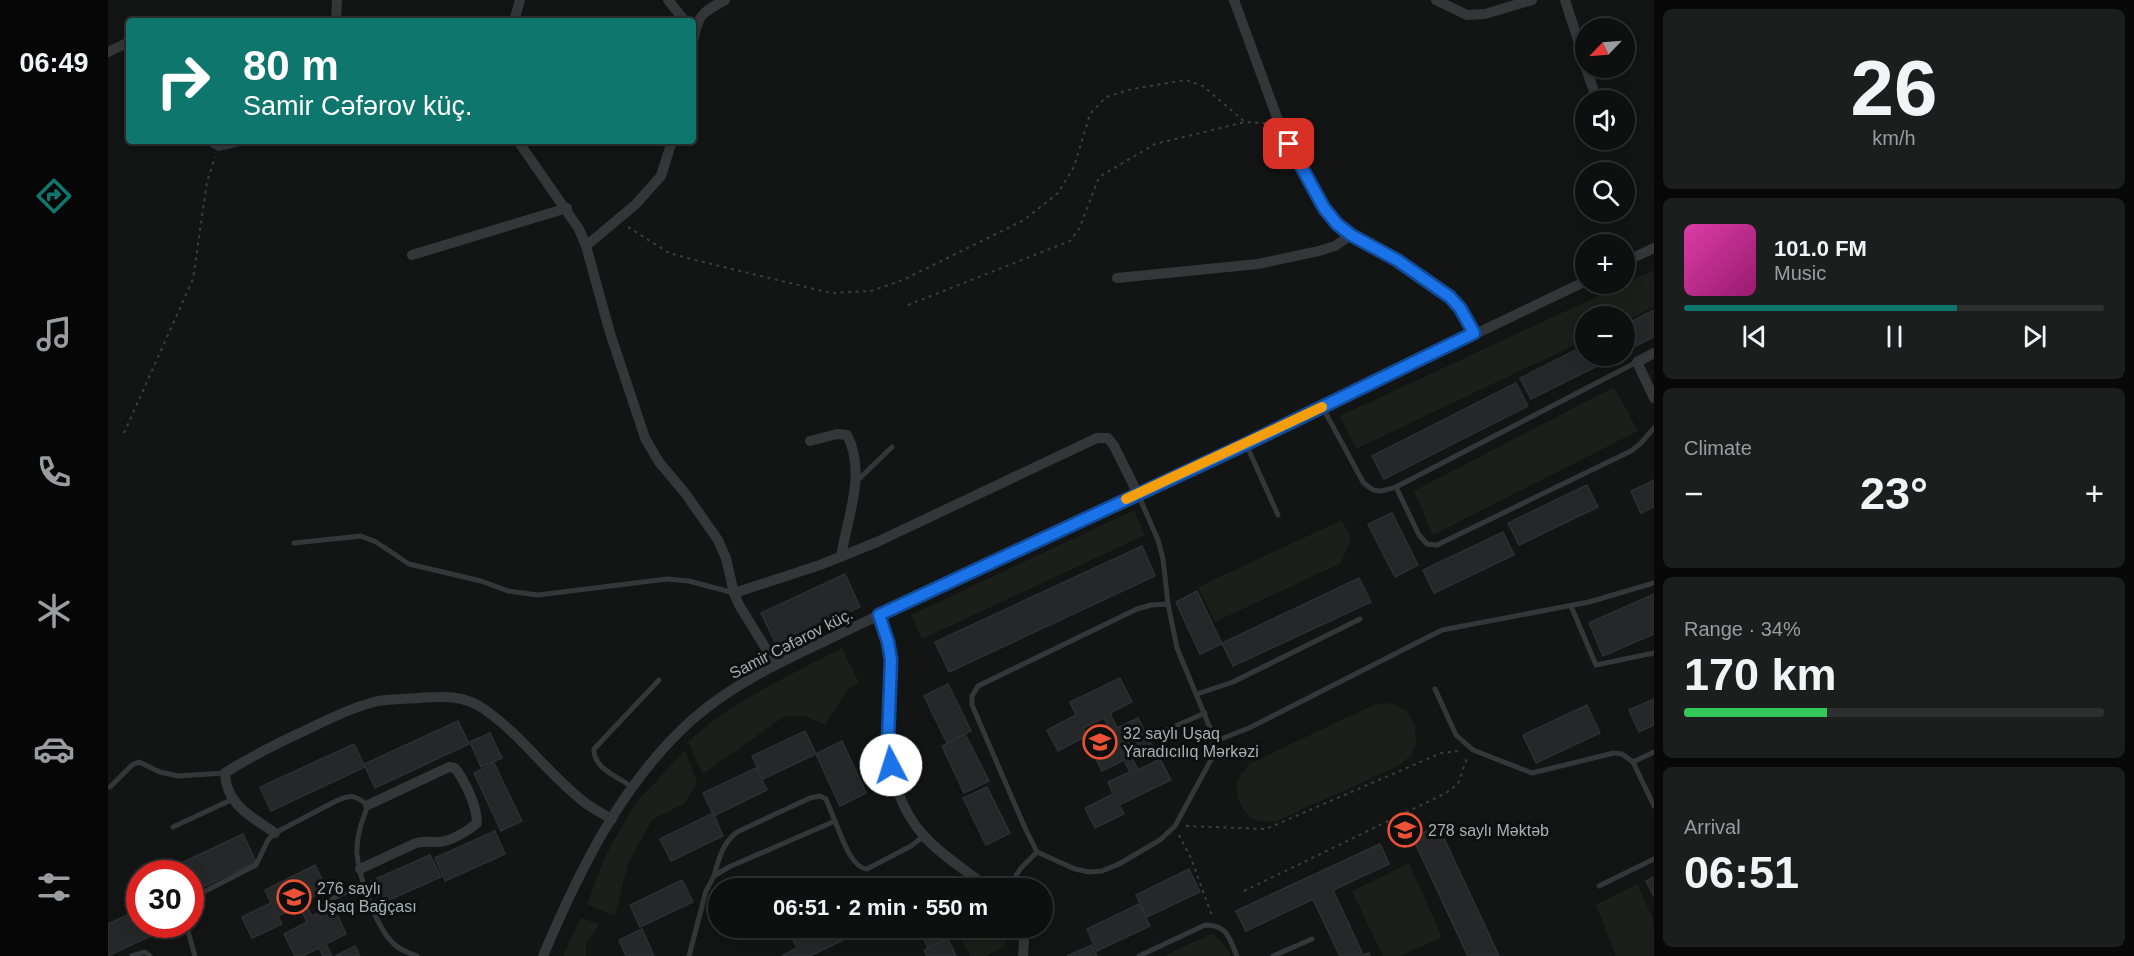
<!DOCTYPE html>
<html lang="en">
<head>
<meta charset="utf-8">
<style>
  :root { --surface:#0e0f0f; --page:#1c1d1d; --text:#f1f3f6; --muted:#9b9c9e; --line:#2e2f2f; --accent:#0f766e }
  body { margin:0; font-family:Helvetica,sans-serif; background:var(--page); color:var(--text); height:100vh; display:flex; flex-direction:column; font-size:22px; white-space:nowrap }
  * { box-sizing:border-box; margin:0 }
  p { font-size:20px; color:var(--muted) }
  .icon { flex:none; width:33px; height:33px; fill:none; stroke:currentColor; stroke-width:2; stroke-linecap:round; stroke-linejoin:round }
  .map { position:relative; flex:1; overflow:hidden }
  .side { display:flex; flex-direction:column; gap:9px; padding:9px; background:#080808; width:480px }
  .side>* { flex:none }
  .top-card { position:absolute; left:18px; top:18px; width:570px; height:126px; border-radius:6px; box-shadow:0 3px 15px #0003,0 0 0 2px var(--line); background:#0f766e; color:#fff; overflow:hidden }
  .needle { width:39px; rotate:245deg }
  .controls { position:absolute; left:1467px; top:18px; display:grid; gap:12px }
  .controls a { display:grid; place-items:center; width:60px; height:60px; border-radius:50%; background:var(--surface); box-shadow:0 3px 15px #0003,0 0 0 2px var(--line); font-size:30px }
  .speed { position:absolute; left:18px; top:860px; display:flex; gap:12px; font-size:30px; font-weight:700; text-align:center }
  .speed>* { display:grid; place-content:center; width:78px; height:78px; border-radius:50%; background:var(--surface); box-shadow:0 3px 15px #0003,0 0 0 2px var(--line); line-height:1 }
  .speed .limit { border:9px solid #d22; background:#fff; color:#111 }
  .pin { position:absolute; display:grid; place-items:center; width:51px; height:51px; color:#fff; margin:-26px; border-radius:12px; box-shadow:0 3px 9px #0006 }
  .me { position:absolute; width:66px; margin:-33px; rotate:355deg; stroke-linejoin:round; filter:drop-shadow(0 0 4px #0008) }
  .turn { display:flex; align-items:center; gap:21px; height:126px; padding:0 18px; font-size:27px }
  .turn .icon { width:78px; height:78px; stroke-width:2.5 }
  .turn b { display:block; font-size:42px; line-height:51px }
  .big { font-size:45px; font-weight:800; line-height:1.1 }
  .side .card { flex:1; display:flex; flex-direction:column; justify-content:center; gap:9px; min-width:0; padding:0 21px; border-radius:9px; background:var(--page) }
  .side .dial { align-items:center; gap:0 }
  .dial b { font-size:78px; line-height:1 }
  .song { display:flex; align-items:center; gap:18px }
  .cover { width:72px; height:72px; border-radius:9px; background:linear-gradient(135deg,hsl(320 70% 55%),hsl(320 70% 35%)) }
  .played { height:6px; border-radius:3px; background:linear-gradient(90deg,var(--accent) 65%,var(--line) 65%) }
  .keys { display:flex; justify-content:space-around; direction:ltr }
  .heat { display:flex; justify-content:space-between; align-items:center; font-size:33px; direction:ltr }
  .charge { height:9px; border-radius:4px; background:linear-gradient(90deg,#34c759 34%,var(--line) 0) }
  .trip { position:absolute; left:600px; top:878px; width:345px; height:60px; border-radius:30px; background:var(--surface); box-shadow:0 3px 15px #0003,0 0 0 2px var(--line); font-weight:800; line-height:60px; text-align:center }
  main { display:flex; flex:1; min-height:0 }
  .tab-bar { display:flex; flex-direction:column; width:108px; justify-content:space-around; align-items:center; background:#060606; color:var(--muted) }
  .tab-bar .icon { width:42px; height:42px }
  .tab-bar .active { color:var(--accent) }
  .tab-bar b { font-size:27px; color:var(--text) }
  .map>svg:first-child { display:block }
  .green { fill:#1b1f19 }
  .building { fill:#262728; stroke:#2d2f30; stroke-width:1.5 }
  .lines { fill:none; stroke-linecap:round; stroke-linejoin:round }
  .path { stroke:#3a3f40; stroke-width:2; stroke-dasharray:3 4.5; stroke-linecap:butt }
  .lane { stroke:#343739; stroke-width:5 }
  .street { stroke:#343739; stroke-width:10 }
  .route-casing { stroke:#114b97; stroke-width:15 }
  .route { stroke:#1a73e8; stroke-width:10 }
  .slow { stroke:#f59e0b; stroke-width:10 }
  .labels { text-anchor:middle; stroke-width:6; stroke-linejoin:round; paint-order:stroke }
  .street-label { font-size:16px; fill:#a5b1b4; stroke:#0e0f0f }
  .poi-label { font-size:16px; fill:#a5b1b4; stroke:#0e0f0f; text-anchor:start }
</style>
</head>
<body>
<main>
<nav class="tab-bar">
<b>06:49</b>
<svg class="icon active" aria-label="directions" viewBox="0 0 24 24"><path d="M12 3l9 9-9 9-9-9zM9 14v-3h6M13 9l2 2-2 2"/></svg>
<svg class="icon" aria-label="music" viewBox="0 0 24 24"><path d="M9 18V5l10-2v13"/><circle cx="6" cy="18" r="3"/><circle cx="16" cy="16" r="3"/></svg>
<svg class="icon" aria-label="phone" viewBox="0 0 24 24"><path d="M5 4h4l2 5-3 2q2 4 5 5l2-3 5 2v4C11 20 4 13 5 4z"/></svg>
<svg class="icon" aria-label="climate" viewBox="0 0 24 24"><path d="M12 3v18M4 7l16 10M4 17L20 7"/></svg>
<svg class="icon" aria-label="car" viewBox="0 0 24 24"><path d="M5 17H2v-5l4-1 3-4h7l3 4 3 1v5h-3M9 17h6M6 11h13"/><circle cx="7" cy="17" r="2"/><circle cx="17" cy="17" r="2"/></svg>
<svg class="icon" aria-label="filters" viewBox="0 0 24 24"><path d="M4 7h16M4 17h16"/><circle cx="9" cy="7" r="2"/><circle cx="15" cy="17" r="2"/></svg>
</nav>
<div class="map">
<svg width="1546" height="956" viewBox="0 0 1546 956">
  <rect width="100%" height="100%" fill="#131414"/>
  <g class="green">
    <path d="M 1546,270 L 1546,307 L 1517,321 L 1516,316 L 1478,316 L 1477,340 L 1248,449 L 1232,416 Z"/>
    <path d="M 1506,387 L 1530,431 L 1325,535 L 1306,491 Z"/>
    <path d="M 1026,510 L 1037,535 L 814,639 L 803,615 Z"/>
    <path d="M 1234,520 L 1243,539 L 1233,563 L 1107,622 L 1090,587 Z"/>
    <path d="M 734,648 L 751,683 L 741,688 L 717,725 L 697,716 L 677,716 L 595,774 L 580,742 C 624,701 681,676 734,648 Z"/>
    <path d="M 1283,703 L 1298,710 L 1307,726 L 1308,742 L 1304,754 L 1292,765 L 1169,821 C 1163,821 1155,822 1150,821 C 1135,816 1126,795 1130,781 C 1132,775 1137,769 1141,764 L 1265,705 Z"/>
    <path d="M 577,750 L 589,782 L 576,804 L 545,819 L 520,863 L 507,916 L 479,904 L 496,859 L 526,805 Z"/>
    <path d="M 1301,863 L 1334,937 L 1293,956 L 1275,956 L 1244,891 Z"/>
    <path d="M 850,878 L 867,888 L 829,888 Z"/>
    <path d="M 1529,884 L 1546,921 L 1546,956 L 1508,956 L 1488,905 Z"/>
    <path d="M 473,918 L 492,924 L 478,944 L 478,956 L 455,956 Z"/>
    <path d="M 847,927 L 897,927 L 897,946 L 878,956 L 862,956 Z"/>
    <path d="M 1105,933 L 1122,952 L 1122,956 L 1056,956 Z"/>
  </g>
  <g class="building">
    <path d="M 1546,310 L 1546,337 L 1516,352 L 1516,325 Z"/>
    <path d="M 1478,345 L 1478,356 L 1509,356 L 1423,399 L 1412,378 Z"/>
    <path d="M 1408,383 L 1420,406 L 1276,479 L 1264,456 Z"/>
    <path d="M 1546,480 L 1546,507 L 1533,513 L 1523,491 Z"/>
    <path d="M 1479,485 L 1490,507 L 1411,545 L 1400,523 Z"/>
    <path d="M 1284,513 L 1310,565 L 1287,577 L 1260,524 Z"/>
    <path d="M 1395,532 L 1406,555 L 1326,593 L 1315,570 Z"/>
    <path d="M 1034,546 L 1047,576 L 841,672 L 827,642 Z"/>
    <path d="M 737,574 L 752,607 L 669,646 L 653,613 Z"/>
    <path d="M 1251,578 L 1263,602 L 1125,666 L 1114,643 Z"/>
    <path d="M 1089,591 L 1114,644 L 1092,654 L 1068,602 Z"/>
    <path d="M 1546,594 L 1546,634 L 1495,656 L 1481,623 Z"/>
    <path d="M 1012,678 L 1024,702 L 1002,713 L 1009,728 L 1030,718 L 1044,746 L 1023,756 L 1030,770 L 1052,759 L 1063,780 L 1011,805 L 1016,814 L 987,828 L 977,808 L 1005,794 L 1000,782 L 1022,772 L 1016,760 L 994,771 L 981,746 L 1004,735 L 996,718 L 975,728 L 979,736 L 950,751 L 939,730 L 968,715 L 962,702 Z"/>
    <path d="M 840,684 L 863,731 L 839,743 L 816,696 Z"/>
    <path d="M 1546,699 L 1546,725 L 1531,732 L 1521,710 Z"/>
    <path d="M 1479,705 L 1492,733 L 1428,763 L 1415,735 Z"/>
    <path d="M 350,721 L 361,744 L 267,788 L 256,764 Z"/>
    <path d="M 697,731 L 708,754 L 655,779 L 644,756 Z"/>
    <path d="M 382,733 L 394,758 L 373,767 L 362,742 Z"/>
    <path d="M 857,734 L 881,781 L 856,793 L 834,746 Z"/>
    <path d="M 734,741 L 758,793 L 732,806 L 708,754 Z"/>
    <path d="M 246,744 L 257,767 L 163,811 L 152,787 Z"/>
    <path d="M 386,763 L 414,821 L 393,831 L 366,773 Z"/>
    <path d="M 648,768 L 659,790 L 606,816 L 595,793 Z"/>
    <path d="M 879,787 L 902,833 L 878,845 L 855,798 Z"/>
    <path d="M 605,813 L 615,836 L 563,861 L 552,839 Z"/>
    <path d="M 1330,826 L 1391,956 L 1360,956 L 1305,838 Z"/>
    <path d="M 1330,826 L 1391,956 L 1360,956 L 1305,838 Z"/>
    <path d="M 387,831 L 397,854 L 337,881 L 327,858 Z"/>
    <path d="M 135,834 L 148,862 L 82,893 L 82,873 L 52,873 Z"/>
    <path d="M 1272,844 L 1281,864 L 1225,890 L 1255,955 L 1261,953 L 1262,956 L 1232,956 L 1205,899 L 1138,931 L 1128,911 Z"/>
    <path d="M 1272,844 L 1281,864 L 1225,890 L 1255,955 L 1261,953 L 1262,956 L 1232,956 L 1205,899 L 1138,931 L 1128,911 Z"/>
    <path d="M 322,855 L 333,877 L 272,904 L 263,881 Z"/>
    <path d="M 207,865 L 219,890 L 196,901 L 204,916 L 225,905 L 238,934 L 218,944 L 224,956 L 215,956 L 211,948 L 195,956 L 187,956 L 176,934 L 199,922 L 191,906 L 170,916 L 174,924 L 144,938 L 134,917 L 163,903 L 157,890 Z"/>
    <path d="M 1081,869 L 1092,892 L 1039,917 L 1028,895 Z"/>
    <path d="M 1546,877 L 1546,897 L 1538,881 Z"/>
    <path d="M 786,878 L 791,888 L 764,888 Z"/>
    <path d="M 574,880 L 585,902 L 532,927 L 522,905 Z"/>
    <path d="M 1031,904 L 1042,926 L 989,951 L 979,929 Z"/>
    <path d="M 32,909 L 32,924 L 55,924 L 57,929 L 0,956 L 0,924 Z"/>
    <path d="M 706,927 L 744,927 L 748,934 L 702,956 L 674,956 L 689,948 L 684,938 Z"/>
    <path d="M 810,927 L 840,927 L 845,937 L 820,948 Z"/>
    <path d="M 534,929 L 546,956 L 518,956 L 511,940 Z"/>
    <path d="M 840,939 L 848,956 L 819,956 L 816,950 Z"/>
    <path d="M 984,945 L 989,956 L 959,956 Z"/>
    <path d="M 247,946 L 252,956 L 227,956 Z"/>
  </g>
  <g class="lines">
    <g class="path">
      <path d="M 520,227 L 561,253 L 587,260 L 723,293 L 763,291 L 795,280 L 916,220 L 950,193 L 966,167 L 982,114 L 998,97 L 1024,89 L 1078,80 L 1095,86 L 1137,122 L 1157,123"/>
      <path d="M 800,305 L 962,241 L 971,229 L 991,177 L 1047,144 L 1137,122"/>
      <path d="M 16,433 L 85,279 L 99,182 L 107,157"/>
      <path d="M 1078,826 L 1158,829 L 1333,753 L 1353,751"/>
      <path d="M 1071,835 L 1083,858 L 1104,916"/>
      <path d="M 1136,891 L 1338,793 L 1350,784 L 1359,758"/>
    </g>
    <g class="lane">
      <path d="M 1215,408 L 1255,482 C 1267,494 1272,492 1288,487 L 1529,362"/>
      <path d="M 1138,444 L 1170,515"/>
      <path d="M 749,481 L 784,447"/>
      <path d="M 1288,487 L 1311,535 L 1319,544 L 1329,545 L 1523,451 L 1533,443 L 1546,428"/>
      <path d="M 1030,494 L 1050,540 L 1055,559 L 1060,604 L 1043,605 L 1029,609 L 870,686 L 864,696 L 864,705 L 917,828 L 929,852 L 967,869 L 981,872 L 994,871 L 1011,864 L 1052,840 L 1067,826 L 1105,756 L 1105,742 L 1102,728 L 1069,648 L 1060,604"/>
      <path d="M 186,543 L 253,536 L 268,542 L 301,564 L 373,581 L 400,591 L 430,595 L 559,579 L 581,581 L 626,593"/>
      <path d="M 1463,606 L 1488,665 L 1546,653"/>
      <path d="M 1327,689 L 1348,735 L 1365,750 L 1424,773 L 1506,753 L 1514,754 L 1525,762"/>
      <path d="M 1089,694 L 1125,682 L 1252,619"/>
      <path d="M 1047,735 L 1097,713"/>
      <path d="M 1105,742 L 1141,728 L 1334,630 L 1481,602 L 1546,583"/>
      <path d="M 1546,752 L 1525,762 L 1546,806"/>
      <path d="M 523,786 C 510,777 485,768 486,749 L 551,680"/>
      <path d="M 2,787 L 24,765 L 31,762 L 52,772 L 70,776 L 117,773"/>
      <path d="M 65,827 L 125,799"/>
      <path d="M 606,876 C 611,858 614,844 629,832 L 702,798 L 712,796 L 718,799 L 727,821"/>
      <path d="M 1491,886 L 1546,859"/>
      <path d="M 900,888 L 913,868 L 929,852"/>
      <path d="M 82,899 L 148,865 L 160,840 L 167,833 L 228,801 C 244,794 246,795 260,805 C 254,821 248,837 249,854 C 251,877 268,927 285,943 C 291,950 301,953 309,956"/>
      <path d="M 219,901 L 256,884"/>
      <path d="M 78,924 L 87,956"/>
      <path d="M 24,956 L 37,952 L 42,956"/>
      <path d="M 581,956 L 598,891 L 606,876 L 621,867 L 727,821 C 733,835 743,868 759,869 L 803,846 L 816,836"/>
      <path d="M 1031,956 L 1097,925 C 1120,925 1121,938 1129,956"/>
      <path d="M 1165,956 L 1204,939"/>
    </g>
    <g class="street">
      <path d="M 560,0 L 577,21"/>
      <path d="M 1126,0 L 1171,123 L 1191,165 L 1216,208 L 1229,224 L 1243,235 L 1289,260 L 1342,297 L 1352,308 L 1366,333"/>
      <path d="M 1328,0 L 1359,15 L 1377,14 L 1424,0"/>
      <path d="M 1457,0 L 1478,65"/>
      <path d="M 228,21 L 229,0"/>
      <path d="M 406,21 L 412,0"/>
      <path d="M 585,42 C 590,15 593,13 617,0"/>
      <path d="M 0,52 L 21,42"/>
      <path d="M 1478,68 L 1489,100"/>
      <path d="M 103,141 L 111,146 L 132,141"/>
      <path d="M 410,141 L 471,229 L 478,246 L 502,333 L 537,438 L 551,462 L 577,493 L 610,540 L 618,558 L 626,593 L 631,605 L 668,665"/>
      <path d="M 478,246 L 528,204 L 553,176 L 564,141"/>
      <path d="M 304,255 L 459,208"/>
      <path d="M 1516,262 L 1546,248"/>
      <path d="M 1009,278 L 1150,264 L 1211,251 L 1227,246 L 1243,235"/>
      <path d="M 1546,353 L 1529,362 L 1546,398"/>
      <path d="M 702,441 L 729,434 L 739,435 C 759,473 739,518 733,557"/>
      <path d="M 626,593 L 712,565 L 769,542 L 989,438 L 1000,438 L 1006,446 L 1030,494"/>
      <path d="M 771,615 C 774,623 778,632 780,641 C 788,671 781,707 780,738 C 779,771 794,812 816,836 C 834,856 860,872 881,888"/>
      <path d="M 167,833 C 144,817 118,805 117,773 C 143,756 170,743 198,730 C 221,719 245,707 270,701 C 283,699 297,699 311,698 C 335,696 356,695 376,709 C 415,736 442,777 480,805 C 488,810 496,815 504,819"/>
      <path d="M 252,869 L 308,843 C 316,841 321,842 328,842 C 341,843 360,831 369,823 C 369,806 357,781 347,768 L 341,767 L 260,805"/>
      <path d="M 913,927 L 916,941 L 915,956"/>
      <path d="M 435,956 C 471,871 514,782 585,719 C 623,685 671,663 717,641 C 777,612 837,584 897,556 C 977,519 1057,482 1136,445 C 1250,391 1363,335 1478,281"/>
    </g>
  </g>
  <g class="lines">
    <defs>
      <path id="route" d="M 783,765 L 780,740 L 783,660 L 780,642 L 771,615 L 1138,444 L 1366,333 L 1352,308 L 1342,297 L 1289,260 L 1243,235 L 1229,224 L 1216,208 L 1181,144"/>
    </defs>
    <use href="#route" class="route-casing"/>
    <use href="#route" class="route"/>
    <path class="slow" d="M 1018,499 L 1214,407"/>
  </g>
  <defs>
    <symbol id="school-ring" viewBox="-11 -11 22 22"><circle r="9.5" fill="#0e0f0f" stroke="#ea5135" stroke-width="1.5"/><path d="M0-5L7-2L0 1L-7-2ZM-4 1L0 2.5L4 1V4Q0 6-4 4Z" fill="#ea5135"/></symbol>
  </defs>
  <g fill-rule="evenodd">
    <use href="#school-ring" x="973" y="723" width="38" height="38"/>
    <use href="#school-ring" x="1278" y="811" width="38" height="38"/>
    <use href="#school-ring" x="167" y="878" width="38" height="38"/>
  </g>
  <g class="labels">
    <g class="street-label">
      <text transform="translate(683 643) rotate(-27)" y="6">Samir Cəfərov küç.</text>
    </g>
    <g class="poi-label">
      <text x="1015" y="739">32 saylı Uşaq<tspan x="1015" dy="18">Yaradıcılıq Mərkəzi</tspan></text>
      <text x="1320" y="836">278 saylı Məktəb</text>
      <text x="209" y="894">276 saylı<tspan x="209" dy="18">Uşaq Bağçası</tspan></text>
    </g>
  </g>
</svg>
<div class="controls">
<a><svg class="needle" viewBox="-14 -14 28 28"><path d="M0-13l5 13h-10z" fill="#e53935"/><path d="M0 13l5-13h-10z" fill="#9b9c9e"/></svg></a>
<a><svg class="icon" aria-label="sound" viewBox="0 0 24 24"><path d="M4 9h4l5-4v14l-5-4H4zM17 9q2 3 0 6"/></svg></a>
<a><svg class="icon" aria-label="search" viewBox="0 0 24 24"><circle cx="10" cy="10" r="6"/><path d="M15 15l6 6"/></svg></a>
<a>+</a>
<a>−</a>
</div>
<div class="speed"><div class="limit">30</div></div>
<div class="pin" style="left:1181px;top:144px;background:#d93025"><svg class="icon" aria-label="arrive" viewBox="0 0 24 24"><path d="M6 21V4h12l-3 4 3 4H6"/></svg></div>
<svg class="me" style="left:783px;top:765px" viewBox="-20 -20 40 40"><circle r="19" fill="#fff"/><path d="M0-13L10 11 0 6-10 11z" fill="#1a73e8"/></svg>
<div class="trip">06:51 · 2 min · 550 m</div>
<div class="top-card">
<div class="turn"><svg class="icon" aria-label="right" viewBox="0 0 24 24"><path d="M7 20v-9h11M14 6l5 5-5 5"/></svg><div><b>80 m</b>Samir Cəfərov küç.</div></div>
</div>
</div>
<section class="side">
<div class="card dial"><b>26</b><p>km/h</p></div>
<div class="card">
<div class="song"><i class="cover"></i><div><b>101.0 FM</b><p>Music</p></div></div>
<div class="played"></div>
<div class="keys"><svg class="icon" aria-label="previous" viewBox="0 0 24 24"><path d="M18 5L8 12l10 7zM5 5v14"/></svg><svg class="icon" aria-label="pause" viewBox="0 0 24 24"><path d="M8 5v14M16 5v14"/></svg><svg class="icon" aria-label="next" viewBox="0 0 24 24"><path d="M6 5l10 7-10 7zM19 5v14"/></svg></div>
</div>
<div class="card"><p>Climate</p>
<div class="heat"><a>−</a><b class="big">23°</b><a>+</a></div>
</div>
<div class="card"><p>Range · 34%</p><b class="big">170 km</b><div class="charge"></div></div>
<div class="card"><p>Arrival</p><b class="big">06:51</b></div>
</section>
</main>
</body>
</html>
